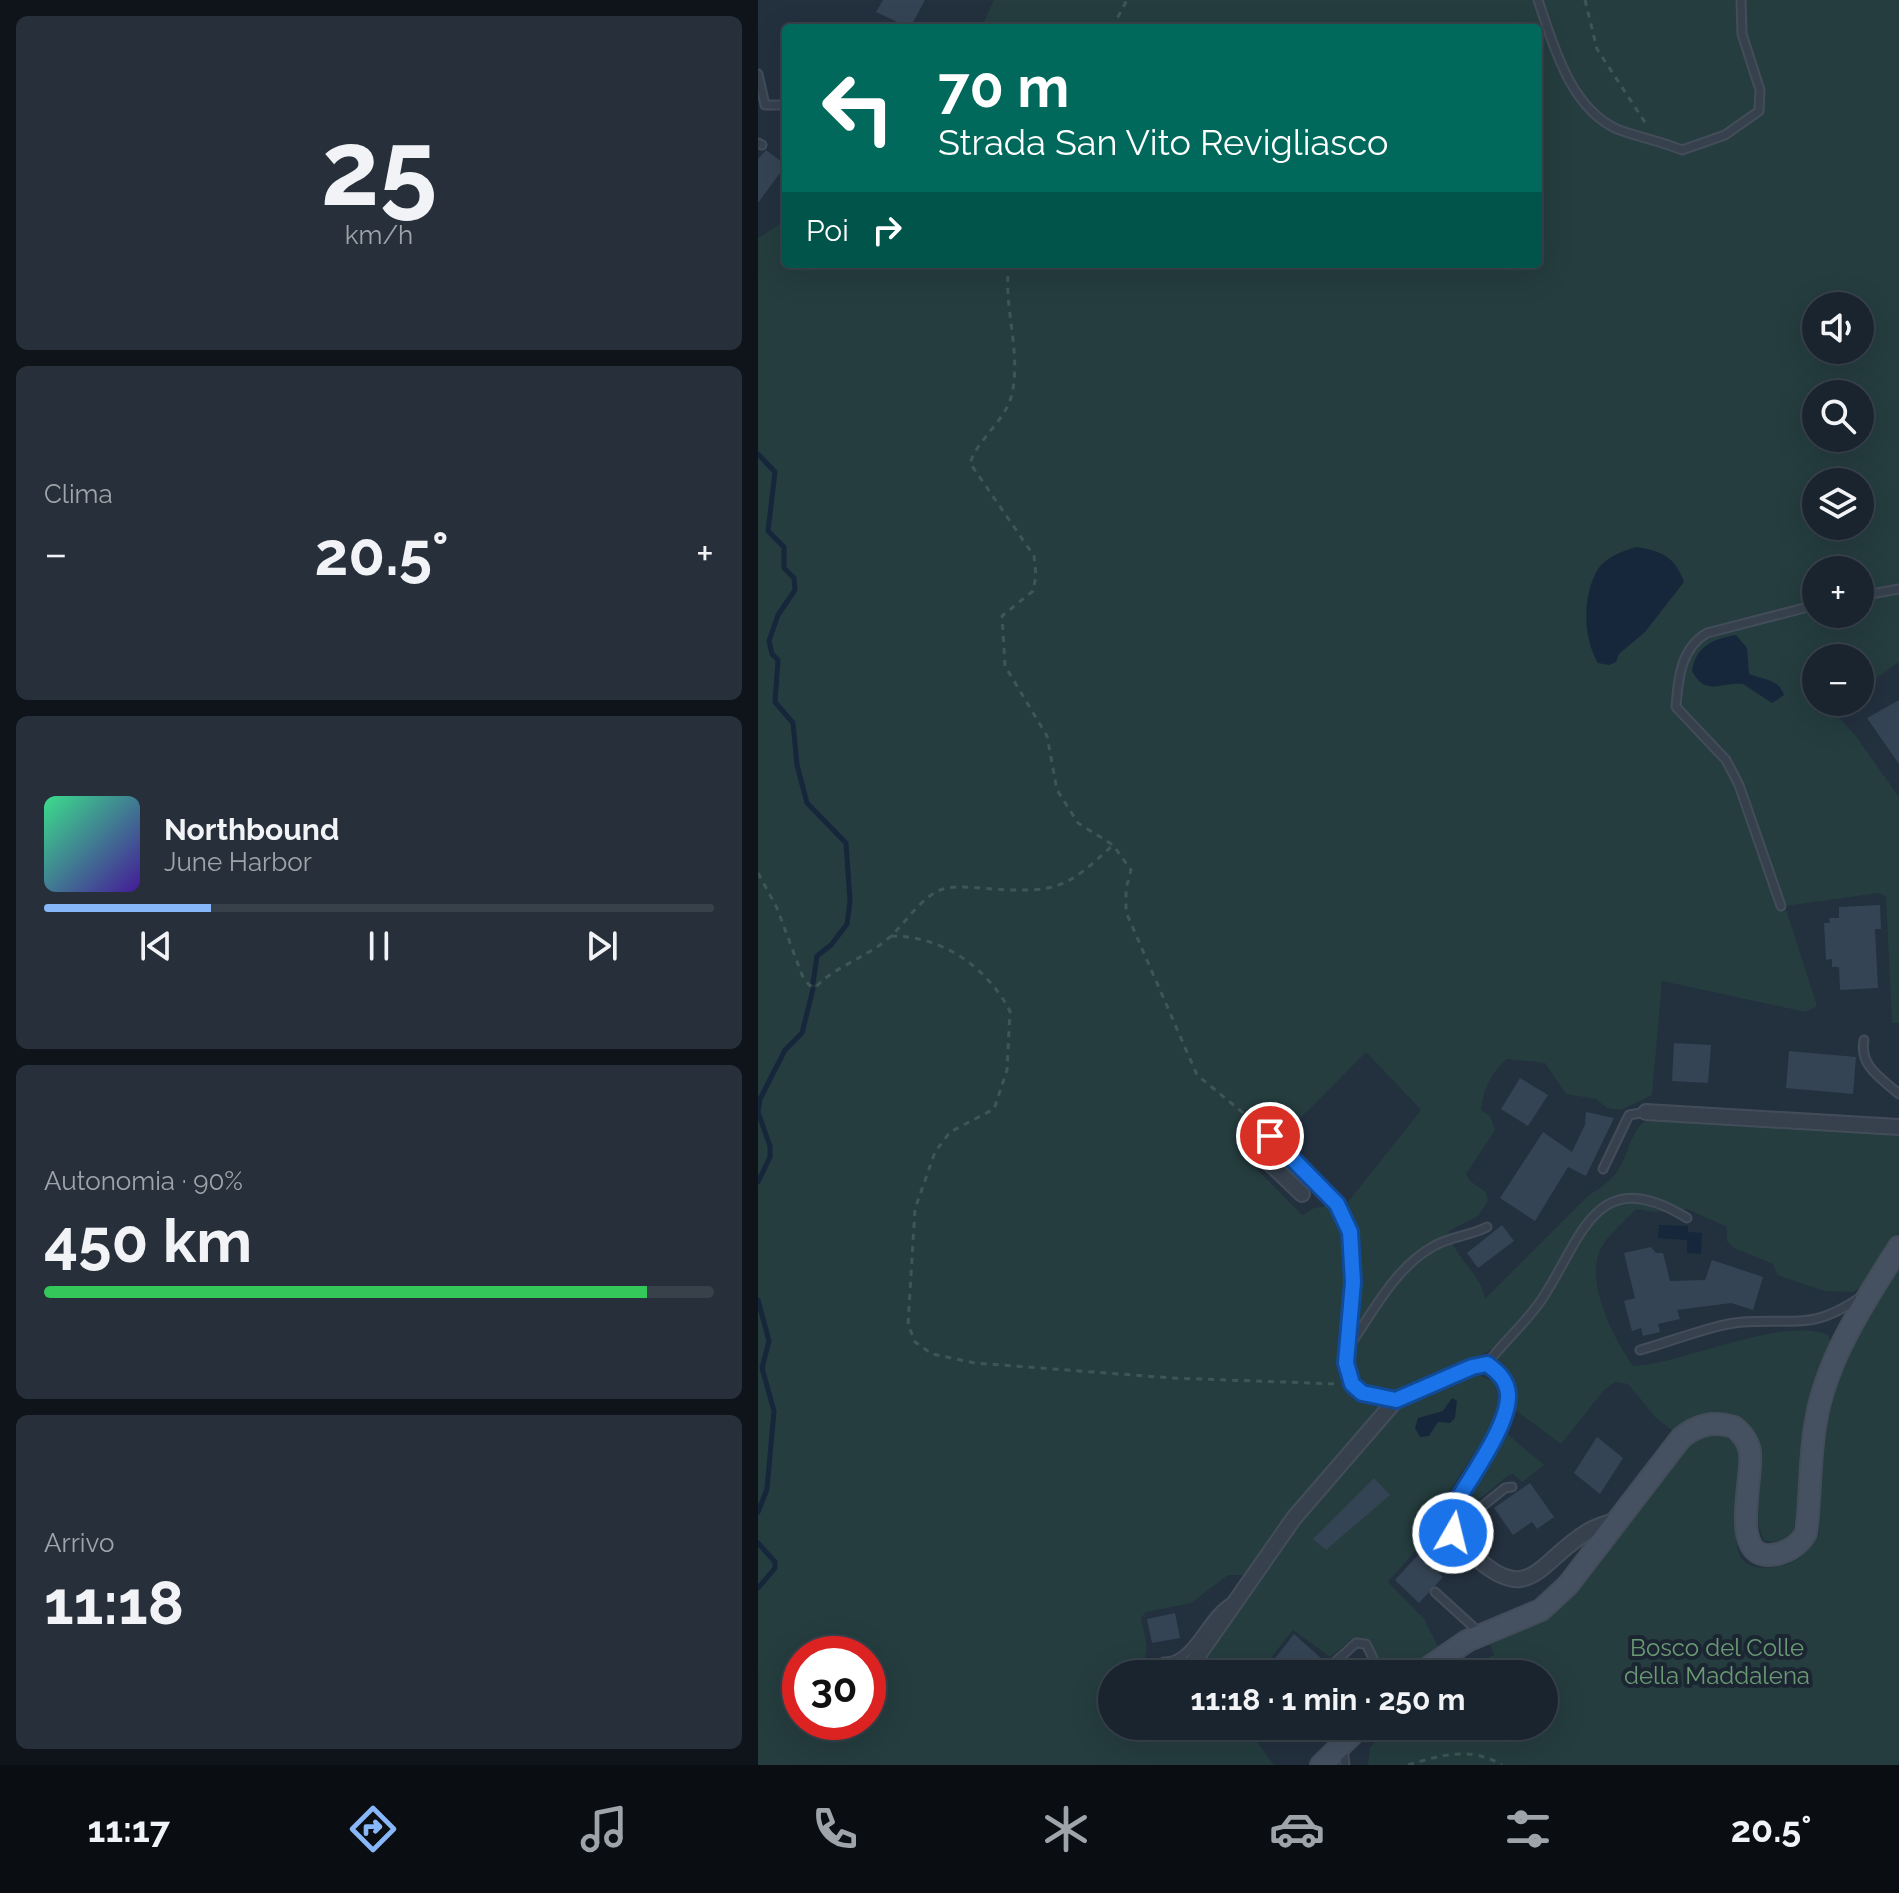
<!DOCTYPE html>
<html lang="it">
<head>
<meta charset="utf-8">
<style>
  :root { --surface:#1a242e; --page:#27303a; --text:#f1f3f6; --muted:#9fa4aa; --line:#38414a; --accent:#88b7f9 }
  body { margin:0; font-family:Raleway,sans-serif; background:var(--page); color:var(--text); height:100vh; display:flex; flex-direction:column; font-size:30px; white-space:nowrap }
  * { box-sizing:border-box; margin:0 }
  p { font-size:26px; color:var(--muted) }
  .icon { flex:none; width:44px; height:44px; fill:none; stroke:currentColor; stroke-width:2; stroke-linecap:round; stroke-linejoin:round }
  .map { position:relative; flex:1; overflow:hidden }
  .sheet { display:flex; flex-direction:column; gap:16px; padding:16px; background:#0e1419; width:758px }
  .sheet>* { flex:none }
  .guide { position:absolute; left:24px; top:24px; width:760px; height:244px; border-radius:8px; box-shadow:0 8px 32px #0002,0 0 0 2px var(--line); background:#00695c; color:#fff; overflow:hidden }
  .buttons { position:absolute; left:1044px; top:292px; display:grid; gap:16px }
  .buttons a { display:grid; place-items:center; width:72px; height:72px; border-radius:50%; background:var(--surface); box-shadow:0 8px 32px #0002,0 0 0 2px var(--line); font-size:40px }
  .speed { position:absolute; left:24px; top:1636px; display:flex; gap:16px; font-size:40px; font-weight:700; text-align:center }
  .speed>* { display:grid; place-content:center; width:104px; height:104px; border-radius:50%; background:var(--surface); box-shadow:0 8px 32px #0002,0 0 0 2px var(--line); line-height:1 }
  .speed .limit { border:12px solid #d22; background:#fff; color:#111 }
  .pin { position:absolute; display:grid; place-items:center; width:68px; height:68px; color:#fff; margin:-34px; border:4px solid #fff; border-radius:50%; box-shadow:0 2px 8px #0007 }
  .me { position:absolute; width:88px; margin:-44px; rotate:8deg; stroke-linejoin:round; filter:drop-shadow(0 0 6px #0008) }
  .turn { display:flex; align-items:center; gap:28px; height:168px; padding:0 24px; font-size:36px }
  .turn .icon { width:104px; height:104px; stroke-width:2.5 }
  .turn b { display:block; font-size:56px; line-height:68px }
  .then { display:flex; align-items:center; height:76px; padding:0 24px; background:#0003; gap:16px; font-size:30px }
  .big { font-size:60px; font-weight:700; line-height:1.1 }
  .sheet .widget { flex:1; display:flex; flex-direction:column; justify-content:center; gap:12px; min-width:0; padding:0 28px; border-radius:12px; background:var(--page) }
  .sheet .dial { align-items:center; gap:0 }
  .dial b { font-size:104px; line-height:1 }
  .song { display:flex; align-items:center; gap:24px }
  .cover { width:96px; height:96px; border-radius:12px; background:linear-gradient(135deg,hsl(150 70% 55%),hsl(260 70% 35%)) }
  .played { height:8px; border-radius:4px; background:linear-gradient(90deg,var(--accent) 25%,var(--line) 25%) }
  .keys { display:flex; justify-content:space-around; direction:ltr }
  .heat { display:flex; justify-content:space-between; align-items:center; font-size:44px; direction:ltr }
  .charge { height:12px; border-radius:6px; background:linear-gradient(90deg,#34c759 90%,var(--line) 0) }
  .trip { position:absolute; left:340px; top:1660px; width:460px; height:80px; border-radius:40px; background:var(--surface); box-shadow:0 8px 32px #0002,0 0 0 2px var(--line); font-weight:700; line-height:80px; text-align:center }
  .menu { display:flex; height:128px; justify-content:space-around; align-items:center; background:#0a0e12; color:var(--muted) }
  .menu .icon { width:56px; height:56px }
  .menu .active { color:var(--accent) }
  .menu b { font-size:36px; color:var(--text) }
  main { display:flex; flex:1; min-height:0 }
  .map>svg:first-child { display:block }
  .green { fill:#253d3f; fill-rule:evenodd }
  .water { fill:#16273c }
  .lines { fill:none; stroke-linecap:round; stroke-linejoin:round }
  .stream { stroke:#16273c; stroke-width:5 }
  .building { fill:#354454 }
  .lane-casing { stroke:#434d5a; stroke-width:11 }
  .street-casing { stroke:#434d5a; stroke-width:18 }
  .secondary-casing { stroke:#434d5a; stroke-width:24 }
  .path { stroke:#3e5657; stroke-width:3; stroke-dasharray:6 6; stroke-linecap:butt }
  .lane { stroke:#37414e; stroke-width:7 }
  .street { stroke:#37414e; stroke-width:14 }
  .secondary { stroke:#455161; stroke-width:20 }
  .route-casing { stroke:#114b97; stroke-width:20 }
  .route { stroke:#1a73e8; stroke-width:14 }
  .labels { text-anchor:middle; stroke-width:8; stroke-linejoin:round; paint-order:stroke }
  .park-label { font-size:24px; fill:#6a9a73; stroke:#1c2633 }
</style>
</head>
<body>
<main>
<section class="sheet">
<div class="widget dial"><b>25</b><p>km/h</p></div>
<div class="widget"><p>Clima</p>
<div class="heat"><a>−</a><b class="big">20.5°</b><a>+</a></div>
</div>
<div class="widget">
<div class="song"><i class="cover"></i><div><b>Northbound</b><p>June Harbor</p></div></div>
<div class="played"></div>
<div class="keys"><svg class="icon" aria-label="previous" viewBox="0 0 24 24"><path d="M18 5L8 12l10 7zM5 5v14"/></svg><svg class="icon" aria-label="pause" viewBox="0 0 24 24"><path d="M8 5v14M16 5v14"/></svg><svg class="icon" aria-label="next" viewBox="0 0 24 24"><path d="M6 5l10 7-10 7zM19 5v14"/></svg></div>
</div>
<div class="widget"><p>Autonomia · 90%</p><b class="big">450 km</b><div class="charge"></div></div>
<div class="widget"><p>Arrivo</p><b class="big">11:18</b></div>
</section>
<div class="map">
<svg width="1141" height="1765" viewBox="0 0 1141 1765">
  <rect width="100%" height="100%" fill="#23303e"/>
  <g class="green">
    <path d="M 236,0 L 1141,0 L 1141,662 L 1102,690 L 1102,658 L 1058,658 L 1058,702 L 1085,702 L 1074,710 L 1097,735 L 1141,797 L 1141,1023 L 1134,1023 L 1128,897 L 1121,893 L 1027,906 L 1059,1006 L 1048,1012 L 904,981 L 894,1095 L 863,1110 L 849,1108 L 838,1099 L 808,1094 L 787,1063 L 749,1059 C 733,1072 725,1090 723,1110 L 732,1116 L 737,1130 L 708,1174 L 712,1181 L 728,1192 L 730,1201 L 720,1216 L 691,1231 C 694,1257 723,1272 727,1299 L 831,1195 C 844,1187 856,1179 863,1165 C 873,1147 873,1128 892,1118 L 1141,1135 L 1141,1231 L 1109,1284 L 1095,1292 L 1066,1291 L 1019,1275 L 1015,1264 L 976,1248 L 969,1241 L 969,1227 L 929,1209 L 895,1212 L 878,1209 C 867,1221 846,1238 841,1253 C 829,1287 856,1339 875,1366 C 923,1364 1027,1315 1070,1335 L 1075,1346 L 1049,1420 L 1036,1529 C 1027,1540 1019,1544 1006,1540 C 986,1503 1024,1428 968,1414 C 948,1409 933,1421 919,1434 L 898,1418 L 870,1384 L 857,1382 L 846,1390 L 803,1444 L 756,1409 L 756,1383 L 733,1349 C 721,1358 706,1360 693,1367 C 663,1382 613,1412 597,1366 L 603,1247 L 590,1202 L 663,1110 L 608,1052 L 525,1136 L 504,1122 L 479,1149 L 544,1215 L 556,1208 L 569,1206 C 597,1235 590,1306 584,1344 C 583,1352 579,1360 580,1368 C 580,1381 588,1391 596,1400 L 622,1406 L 622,1410 L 525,1524 L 487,1575 L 470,1575 L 433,1603 L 388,1612 L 383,1618 C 388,1642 395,1655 376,1674 L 354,1674 L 354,1726 L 487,1726 L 516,1765 L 0,1765 L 0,238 L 28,220 L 28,264 L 780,264 L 780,28 L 223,28 ZM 1058,306 L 1102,306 L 1102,350 L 1058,350 ZM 1058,394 L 1102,394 L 1102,438 L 1058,438 ZM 1058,482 L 1102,482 L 1102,526 L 1058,526 ZM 1058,570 L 1102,570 L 1102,614 L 1058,614 ZM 42,1654 L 110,1654 L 110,1722 L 42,1722 Z"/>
    <path d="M 1141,1262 L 1141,1765 L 610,1765 L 612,1747 L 635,1726 L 786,1726 L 786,1674 L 697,1674 L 736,1655 L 732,1644 L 764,1626 L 937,1436 C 951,1432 961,1431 972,1440 C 1009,1467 935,1587 1025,1565 C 1042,1561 1053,1549 1061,1534 C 1061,1487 1061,1433 1076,1388 C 1091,1343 1117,1303 1141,1262 Z"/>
    <path d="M 716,1373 L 735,1381 L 742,1392 L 737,1421 L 667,1529 L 665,1542 L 630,1582 L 666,1619 L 681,1648 L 648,1674 L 614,1674 C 619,1660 622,1651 610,1640 L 593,1640 L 572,1657 L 535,1630 L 500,1674 L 435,1674 L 549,1506 L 638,1410 Z"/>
    <path d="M 747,1432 L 786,1465 L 764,1482 L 755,1474 L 749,1476 L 704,1514 L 703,1506 Z"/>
  </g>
  <g class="water">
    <path d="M 878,547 C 903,551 917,556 926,582 L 887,632 L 861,654 L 858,662 L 851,665 L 840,663 C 825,638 824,595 840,569 C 848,557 865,551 878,547 Z"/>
    <path d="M 978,635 L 989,648 L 991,674 C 1005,680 1020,678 1026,695 L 1014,703 L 985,684 C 962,682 948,697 934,671 C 938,646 955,639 978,635 Z"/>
    <path d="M 901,1225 L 930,1226 L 930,1232 L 944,1233 L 943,1254 L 929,1253 L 929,1240 L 900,1238 Z"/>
    <path d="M 694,1398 L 699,1401 L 697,1418 L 692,1423 L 680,1422 L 671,1436 L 662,1437 L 657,1428 L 660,1418 L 685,1411 Z"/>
  </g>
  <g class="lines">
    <g class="stream">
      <path d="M 0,454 L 17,472 L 10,531 L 26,547 L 26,568 L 36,578 L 37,590 L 20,615 L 11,641 L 14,654 L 20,660 L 17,702 L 35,723 L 39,765 L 49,803 L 88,843 L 92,901 L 89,924 L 73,945 L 59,956 L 55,983"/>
      <path d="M 0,1182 L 12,1157 L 12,1146 L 0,1112 L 2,1099 L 27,1050 L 44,1033 L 55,989"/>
      <path d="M 0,1300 L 11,1341 L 4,1368 L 16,1411 L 9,1489 L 0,1512"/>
      <path d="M 0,1543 L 17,1562 L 17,1568 L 0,1588"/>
    </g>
  </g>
  <g class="building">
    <path d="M 125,0 L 167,0 L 152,28 L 118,12 Z"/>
    <path d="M 8,150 L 28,165 L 0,203 L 0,159 Z"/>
    <path d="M 1141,700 L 1141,764 L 1109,718 Z"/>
    <path d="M 1122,905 L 1123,929 L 1117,929 L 1120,988 L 1082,990 L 1081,967 L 1074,967 L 1074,959 L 1068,960 L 1066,923 L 1072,923 L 1071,918 L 1081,918 L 1081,907 Z"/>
    <path d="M 916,1043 L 953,1045 L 950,1083 L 914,1081 Z"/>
    <path d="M 1031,1051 L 1098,1057 L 1095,1094 L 1028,1088 Z"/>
    <path d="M 762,1078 L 790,1095 L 770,1126 L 743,1109 Z"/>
    <path d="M 828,1112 L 856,1118 L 828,1176 L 810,1167 L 777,1221 L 742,1198 L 785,1132 L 814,1152 L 827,1125 Z"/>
    <path d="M 744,1225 L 756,1241 L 720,1268 L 709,1253 Z"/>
    <path d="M 893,1247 L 898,1253 L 905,1253 L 912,1281 L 947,1280 L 954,1260 L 1005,1277 L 995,1310 L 973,1303 L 919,1310 L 922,1319 L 900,1324 L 902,1332 L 885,1336 L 883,1328 L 874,1331 L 866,1301 L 877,1298 L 866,1253 Z"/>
    <path d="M 839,1437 L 865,1458 L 842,1494 L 816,1473 Z"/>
    <path d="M 616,1478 L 632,1495 L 568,1550 L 555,1539 Z"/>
    <path d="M 772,1483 L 796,1517 L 779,1529 L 774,1522 L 755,1535 L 736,1508 Z"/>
    <path d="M 661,1554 L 685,1577 L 661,1603 L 637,1580 Z"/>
    <path d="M 417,1613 L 422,1638 L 394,1643 L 389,1619 Z"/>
    <path d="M 536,1634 L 573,1667 L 586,1674 L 505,1674 Z"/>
  </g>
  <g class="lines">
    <defs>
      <g id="lane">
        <path d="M 780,0 C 795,44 812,108 859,129 C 879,137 903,141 924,150 L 967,135 L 1001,111 L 1002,90 L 984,34 L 983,0"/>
        <path d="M 0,74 L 7,105 L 22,105"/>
        <path d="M 0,143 L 4,145"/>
        <path d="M 1102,596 L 1141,589"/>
        <path d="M 1023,906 L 981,785 L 968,760 L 918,707 C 920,678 923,648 949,633 L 1058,605"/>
        <path d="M 1106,1040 C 1101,1066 1123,1078 1141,1094"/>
        <path d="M 845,1169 L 871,1115 L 888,1112"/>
        <path d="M 594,1342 C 617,1308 639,1266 676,1246 C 693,1236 712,1236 729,1227"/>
        <path d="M 882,1350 C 912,1342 956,1324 985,1322 C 1039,1318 1053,1331 1103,1297"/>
        <path d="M 729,1364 C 746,1341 768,1323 784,1299 C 825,1237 837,1162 929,1218"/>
        <path d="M 692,1523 L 706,1521 L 747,1488 L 754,1487"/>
        <path d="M 677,1592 L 722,1633"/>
        <path d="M 406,1662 C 435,1663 448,1616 473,1602"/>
        <path d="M 577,1662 L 598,1643 L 608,1644 L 615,1658 L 609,1674"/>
        <path d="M 585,1747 L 587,1765"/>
      </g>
      <g id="street">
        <path d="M 888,1112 L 1141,1127"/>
        <path d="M 512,1136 L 579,1204 L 592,1232 L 595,1282 L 588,1363 L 594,1384 L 604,1393 L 638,1400 L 714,1367 L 729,1364 C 740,1372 749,1380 750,1394 C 752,1425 707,1484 692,1513 C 689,1531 702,1542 714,1554 C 772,1609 781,1561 829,1532 C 838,1526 849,1524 858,1520"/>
        <path d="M 499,1151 L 544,1194"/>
        <path d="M 427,1674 L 536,1518 L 638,1400"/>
      </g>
      <g id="secondary">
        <path d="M 661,1674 L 709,1641 L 783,1610 L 810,1585 L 923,1438 C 940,1424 955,1421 976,1427 C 985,1434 990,1441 992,1452 C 996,1477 968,1566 1019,1554 C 1032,1551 1041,1545 1048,1533 C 1053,1496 1051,1458 1058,1421 C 1068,1359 1108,1299 1141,1247"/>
        <path d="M 563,1765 L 603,1726"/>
      </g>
    </defs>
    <use href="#lane" class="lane-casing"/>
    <use href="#street" class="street-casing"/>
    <use href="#secondary" class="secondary-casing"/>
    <g class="path">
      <path d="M 827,0 L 839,49 L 890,127"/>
      <path d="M 354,28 L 369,0"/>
      <path d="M 251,264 C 245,305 262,347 255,389 C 250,420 222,435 212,463 L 276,556 L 278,576 L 275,591 L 244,616 L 247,666 L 289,736 L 299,790 L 320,823 L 355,845 L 373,870 L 368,889 L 368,912 L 439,1075 L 500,1125"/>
      <path d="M 0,873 L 19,908 L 44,975 L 51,985 L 58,987 C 75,967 113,956 134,935 C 149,921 164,896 185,889 C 199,885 220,888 234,889 C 299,893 309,888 355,845"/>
      <path d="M 133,936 C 184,936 228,966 252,1011 L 249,1070 L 236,1109 L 192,1132 L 177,1152 L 157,1209 L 150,1324 L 157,1342 L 174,1354 L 217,1363 L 414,1378 L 580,1384"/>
      <path d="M 650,1765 C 683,1755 713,1746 744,1765"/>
    </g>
    <use href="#lane" class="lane"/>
    <use href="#street" class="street"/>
    <use href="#secondary" class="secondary"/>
  </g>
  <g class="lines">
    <defs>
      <path id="route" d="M 512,1136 L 579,1204 L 592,1232 L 595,1282 L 588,1363 L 594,1384 L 604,1393 L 638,1400 L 714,1367 L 729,1364 C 740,1372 749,1380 750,1394 C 752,1426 707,1484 692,1513 L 690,1523 L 695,1533"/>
    </defs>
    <use href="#route" class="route-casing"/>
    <use href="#route" class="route"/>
  </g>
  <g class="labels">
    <g class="park-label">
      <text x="959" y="1656">Bosco del Colle<tspan x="959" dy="28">della Maddalena</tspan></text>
    </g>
  </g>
</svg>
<div class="buttons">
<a><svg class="icon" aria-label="sound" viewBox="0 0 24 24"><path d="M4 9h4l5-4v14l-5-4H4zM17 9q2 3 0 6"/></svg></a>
<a><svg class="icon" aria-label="search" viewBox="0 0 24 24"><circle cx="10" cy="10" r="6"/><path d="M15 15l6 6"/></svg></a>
<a><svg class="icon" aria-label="layers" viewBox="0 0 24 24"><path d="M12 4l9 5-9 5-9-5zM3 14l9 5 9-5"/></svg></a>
<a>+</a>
<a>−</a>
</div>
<div class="speed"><div class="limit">30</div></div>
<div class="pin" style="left:512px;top:1136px;background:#d93025"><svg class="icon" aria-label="arrive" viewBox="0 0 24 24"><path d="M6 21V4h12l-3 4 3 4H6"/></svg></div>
<svg class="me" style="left:695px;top:1533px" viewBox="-20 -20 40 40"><circle r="17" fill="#1a73e8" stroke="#fff" stroke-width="3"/><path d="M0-11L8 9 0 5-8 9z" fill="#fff"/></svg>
<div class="trip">11:18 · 1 min · 250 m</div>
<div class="guide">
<div class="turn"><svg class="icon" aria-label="left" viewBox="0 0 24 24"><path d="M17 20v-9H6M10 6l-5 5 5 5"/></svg><div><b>70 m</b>Strada San Vito Revigliasco</div></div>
<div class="then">Poi<svg class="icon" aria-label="right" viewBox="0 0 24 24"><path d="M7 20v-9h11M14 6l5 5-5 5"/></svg></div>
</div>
</div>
</main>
<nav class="menu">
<b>11:17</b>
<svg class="icon active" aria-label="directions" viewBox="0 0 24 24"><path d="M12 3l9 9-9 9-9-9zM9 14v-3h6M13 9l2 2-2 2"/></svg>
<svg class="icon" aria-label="music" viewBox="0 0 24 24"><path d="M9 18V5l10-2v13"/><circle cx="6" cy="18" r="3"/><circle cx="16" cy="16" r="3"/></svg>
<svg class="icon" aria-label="phone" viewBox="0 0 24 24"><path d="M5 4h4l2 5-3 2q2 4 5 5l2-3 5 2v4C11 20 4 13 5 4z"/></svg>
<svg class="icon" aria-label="climate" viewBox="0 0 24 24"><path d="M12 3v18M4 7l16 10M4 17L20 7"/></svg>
<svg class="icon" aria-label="car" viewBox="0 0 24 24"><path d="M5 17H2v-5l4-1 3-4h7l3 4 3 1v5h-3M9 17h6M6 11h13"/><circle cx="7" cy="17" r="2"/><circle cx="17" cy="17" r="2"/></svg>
<svg class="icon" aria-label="filters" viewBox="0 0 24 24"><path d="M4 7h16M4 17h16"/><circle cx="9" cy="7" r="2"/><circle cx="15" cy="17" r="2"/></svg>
<b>20.5°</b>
</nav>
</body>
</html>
